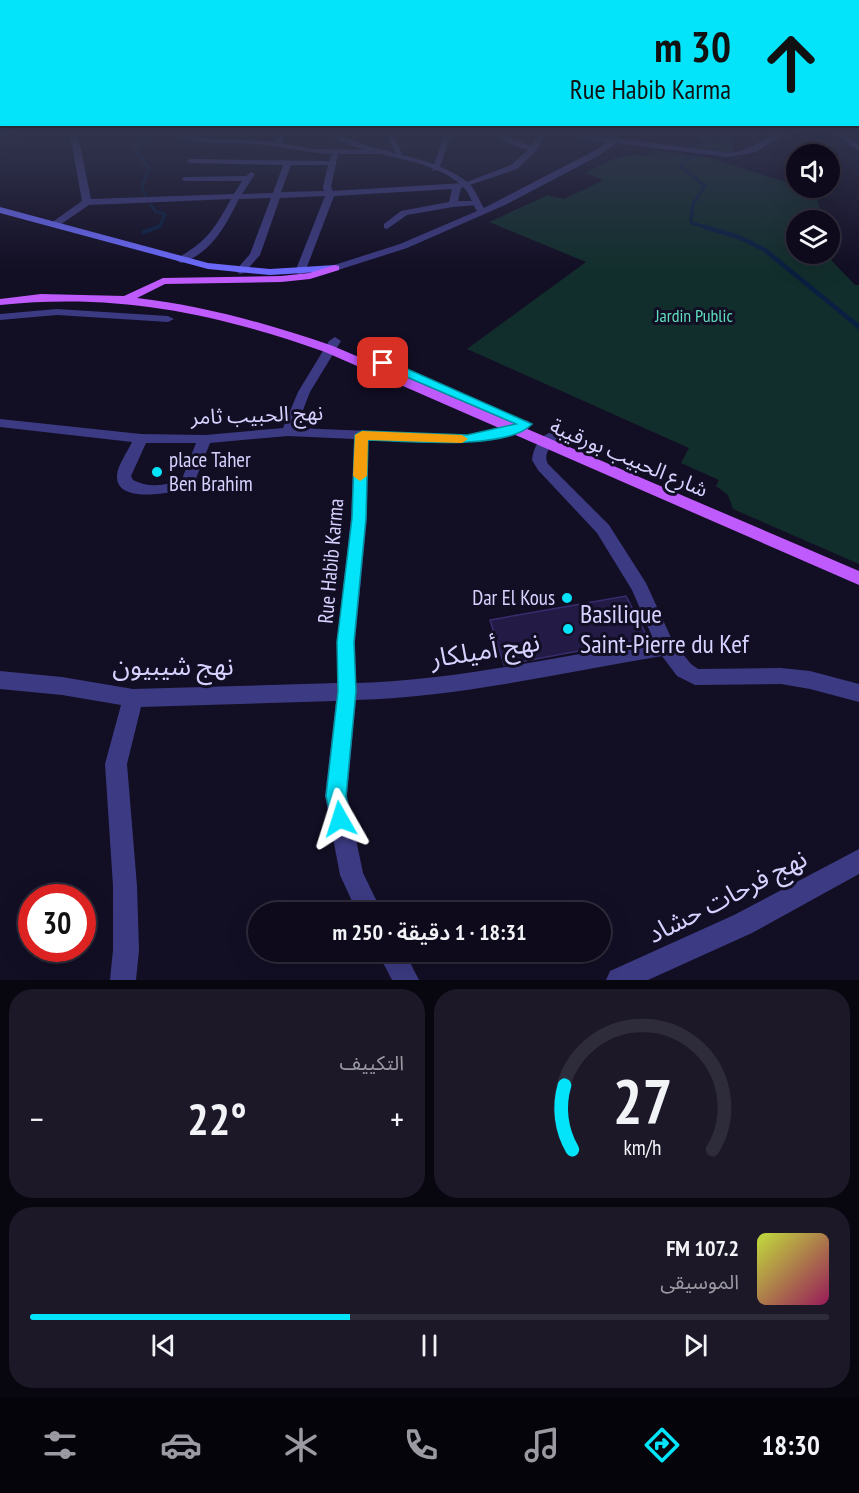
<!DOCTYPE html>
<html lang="ar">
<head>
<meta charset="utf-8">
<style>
  :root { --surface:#0e0a1b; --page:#1c1828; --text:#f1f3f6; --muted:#9b9aa3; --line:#2e2b3a; --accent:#03e3fa }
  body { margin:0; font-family:"PT Sans Narrow","Noto Sans Arabic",sans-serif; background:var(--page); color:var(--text); direction:rtl; height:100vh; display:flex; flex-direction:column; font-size:22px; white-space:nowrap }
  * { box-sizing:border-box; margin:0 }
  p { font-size:20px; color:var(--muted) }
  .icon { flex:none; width:33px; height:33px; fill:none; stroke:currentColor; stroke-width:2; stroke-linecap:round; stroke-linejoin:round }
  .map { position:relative; height:980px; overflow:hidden; direction:ltr }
  .side { display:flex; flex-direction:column; gap:9px; padding:9px; background:#08060f; flex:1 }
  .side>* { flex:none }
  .top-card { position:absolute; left:0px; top:0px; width:860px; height:126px; box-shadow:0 6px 24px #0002,0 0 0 2px var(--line); direction:rtl; background:#03e3fa; color:#111; overflow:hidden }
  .tools { position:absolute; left:786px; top:144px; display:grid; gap:12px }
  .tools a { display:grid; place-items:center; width:54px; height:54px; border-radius:50%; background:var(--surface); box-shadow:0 6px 24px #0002,0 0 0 2px var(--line); font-size:30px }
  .speed { position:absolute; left:18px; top:884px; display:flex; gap:12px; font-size:30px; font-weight:700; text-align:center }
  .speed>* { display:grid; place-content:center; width:78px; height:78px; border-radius:50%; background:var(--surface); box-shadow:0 6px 24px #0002,0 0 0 2px var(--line); line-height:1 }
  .speed .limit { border:9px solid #d22; background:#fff; color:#111 }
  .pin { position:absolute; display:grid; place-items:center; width:51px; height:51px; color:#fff; margin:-26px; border-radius:12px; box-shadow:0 3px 9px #0006 }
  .me { position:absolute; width:66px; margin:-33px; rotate:354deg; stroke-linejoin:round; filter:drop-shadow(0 0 4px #0008) }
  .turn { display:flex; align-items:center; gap:21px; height:126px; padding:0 30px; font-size:27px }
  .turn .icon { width:78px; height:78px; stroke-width:2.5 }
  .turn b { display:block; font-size:42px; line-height:51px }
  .big { font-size:45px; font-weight:600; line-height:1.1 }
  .side .widget { flex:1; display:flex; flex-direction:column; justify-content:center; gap:9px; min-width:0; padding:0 21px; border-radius:24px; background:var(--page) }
  .side .dial { align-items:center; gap:0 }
  .dial svg { height:156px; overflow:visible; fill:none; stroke:var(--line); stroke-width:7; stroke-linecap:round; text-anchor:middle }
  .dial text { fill:var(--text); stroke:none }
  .song { display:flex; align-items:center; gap:18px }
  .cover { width:72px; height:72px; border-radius:9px; background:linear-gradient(135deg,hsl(70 70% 55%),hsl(330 70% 35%)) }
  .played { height:6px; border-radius:3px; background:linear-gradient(90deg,var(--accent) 40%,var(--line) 40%) }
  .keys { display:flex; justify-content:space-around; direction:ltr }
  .heat { display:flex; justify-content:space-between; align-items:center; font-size:33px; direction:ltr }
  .side .tiles { flex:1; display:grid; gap:9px; grid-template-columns:1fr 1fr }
  .widget:last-child { grid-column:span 2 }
  .trip { position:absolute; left:248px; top:902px; width:363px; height:60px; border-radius:30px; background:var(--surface); box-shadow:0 6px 24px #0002,0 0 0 2px var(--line); font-weight:600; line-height:60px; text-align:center; direction:rtl }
  .menu { display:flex; height:96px; justify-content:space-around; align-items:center; background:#06040b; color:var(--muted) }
  .menu .icon { width:42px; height:42px }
  .menu .current { color:var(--accent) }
  .menu b { font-size:27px; color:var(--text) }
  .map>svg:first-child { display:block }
  .green { fill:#122e2c }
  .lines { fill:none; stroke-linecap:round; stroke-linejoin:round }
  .stream-far1 { stroke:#0a1f41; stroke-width:3 }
  .stream { stroke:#0a1f41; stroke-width:4.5 }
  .building { fill:#231b45; stroke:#3a2d70; stroke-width:1.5 }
  .minor { fill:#3c3a82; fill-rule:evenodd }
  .tertiary { fill:#3c3a82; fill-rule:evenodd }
  .secondary { fill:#6c6afd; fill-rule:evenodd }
  .primary { fill:#bf5afd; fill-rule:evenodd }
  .route { fill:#03e3fa; stroke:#0294a2; stroke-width:1.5 }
  .slow { fill:#f59e0b }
  .poi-dot { fill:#03e3fa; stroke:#120e24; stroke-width:2 }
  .labels { text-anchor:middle; stroke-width:6; stroke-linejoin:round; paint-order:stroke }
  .far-park-label { font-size:18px; fill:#5edebd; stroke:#120e24 }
  .street-label { font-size:21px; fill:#d6d2ff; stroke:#120e24 }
  .poi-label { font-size:21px; fill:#d6d2ff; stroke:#120e24; text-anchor:start }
  .near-poi-label { font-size:26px; fill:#d6d2ff; stroke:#120e24; text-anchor:start }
  .near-street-label { font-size:26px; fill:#d6d2ff; stroke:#120e24 }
</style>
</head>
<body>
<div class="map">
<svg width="859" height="980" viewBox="0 0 859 980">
  <rect width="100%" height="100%" fill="#120e24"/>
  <g class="green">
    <path d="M 689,132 L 728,132 L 734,152 L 726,153 L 691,148 L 702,143 Z"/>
    <path d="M 653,150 L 709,158 L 796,185 L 796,188 L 815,190 L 823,220 L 796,220 L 796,254 L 830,254 L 830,250 L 832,261 L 855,285 L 859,285 L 859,564 L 733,509 L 728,495 L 716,486 L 719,480 L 681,463 L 689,448 L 467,349 L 586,262 L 489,222 L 548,195 L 564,199 L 604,180 L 585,173 C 605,163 624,150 646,156 Z"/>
  </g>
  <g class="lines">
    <g class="stream-far1">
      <path d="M 139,132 L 146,135 L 147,139 L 136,146 L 136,152 L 149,168 L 142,186 L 146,198"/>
      <path d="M 707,132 L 713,137 L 718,148 L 688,158 L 680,166 L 705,186 L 693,204 L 691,223 L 710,228"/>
      <path d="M 151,205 L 156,212 L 165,214 L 160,226 L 154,228"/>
    </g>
    <g class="stream">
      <path d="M 705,227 L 739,237 L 765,250 L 859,327"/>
      <path d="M 144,232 L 158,227"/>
    </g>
  </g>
  <path class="building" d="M 626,596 L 648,638 L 504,665 L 490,620 Z"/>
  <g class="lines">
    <g class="minor">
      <path d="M 66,132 L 73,132 L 80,145 L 91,199 L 234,194 L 242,181 L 185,181 L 181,179 L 185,177 L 246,176 L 251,172 L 255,174 L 242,194 L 273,193 L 283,165 L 190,163 L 186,161 L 190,159 L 330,161 L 332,154 C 310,153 289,148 267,145 C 234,141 197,148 167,132 L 180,132 L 201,138 L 275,142 L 276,133 L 292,132 L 283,136 L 283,144 L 313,149 L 387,150 L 391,152 L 387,154 L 338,154 L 331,187 L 333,191 L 464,183 L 511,165 L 528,150 L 507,143 L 491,132 L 500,132 L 531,146 L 540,132 L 547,132 L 536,151 L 517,169 L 461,188 L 458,201 L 478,201 L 478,205 L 453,207 L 407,215 L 387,229 L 384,228 L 384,224 L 401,211 L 449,202 L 452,189 L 334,196 L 305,272 L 300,275 L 295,272 L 325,196 L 280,198 L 260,255 L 244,273 L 240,274 L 235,271 L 250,254 L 271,198 L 239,199 C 225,226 212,253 181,263 L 176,260 L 177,258 C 207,242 215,228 231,199 L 89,205 L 57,227 L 51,227 L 51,223 L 82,201 L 72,145 ZM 291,165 L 328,165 L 323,187 L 324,191 L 281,192 Z"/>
      <path d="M 385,132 L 392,132 L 404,158 L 398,158 Z"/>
      <path d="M 445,132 L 452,132 L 439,169 L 432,171 Z"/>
      <path d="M 555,132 L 572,132 L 728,153 C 754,152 767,132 786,132 L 756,152 L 728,157 L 590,140 Z"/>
      <path d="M 831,132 L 839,132 L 859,145 L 859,150 Z"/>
      <path d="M 57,309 L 168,316 L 174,319 L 168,322 L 57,315 L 0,320 L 0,314 Z"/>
      <path d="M 335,337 L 341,341 L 310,392 L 296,428 L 467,435 L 510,426 L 526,420 L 533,424 C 510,451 403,441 368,440 L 367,518 L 355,642 L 356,683 C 457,680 555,657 654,641 L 632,590 L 597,533 L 538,470 L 532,460 C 533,448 540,435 552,432 L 559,436 C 553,445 542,452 548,464 L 609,525 L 646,583 L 673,642 L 691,664 L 698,669 L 781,668 L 810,671 L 859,684 L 859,702 L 810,689 L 781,684 L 695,685 L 677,676 L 662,656 C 560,673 460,697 356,700 L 347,796 L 363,873 L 382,912 L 357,912 L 340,875 L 325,796 L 336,701 L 141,707 L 127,764 L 137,886 L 139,950 L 136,980 L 110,980 L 113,950 L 113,886 L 105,764 L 121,705 L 62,695 L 0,689 L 0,671 L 62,677 L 133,689 L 337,683 L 337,642 L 351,518 L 354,439 L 288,436 L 210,443 L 193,486 C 179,492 116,506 117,476 C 117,466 128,451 132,442 L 0,427 L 0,419 L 141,434 L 205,435 L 283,428 L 298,392 L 329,341 ZM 146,443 L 196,443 L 182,479 C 167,486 148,488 133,480 L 131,476 Z"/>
      <path d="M 859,849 L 859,874 L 752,933 L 648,980 L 606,980 L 610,971 L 734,915 Z"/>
      <path d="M 377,951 L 404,951 L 419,980 L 392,980 Z"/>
    </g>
    <path class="tertiary" d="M 326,132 C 340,132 352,141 365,145 C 399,156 436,159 466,181 C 475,187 478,199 484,208 L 594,151 L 609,141 L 612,132 L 619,132 L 615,144 L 600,155 L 505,205 L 407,248 L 335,271 L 331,270 L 331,266 L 400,244 L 477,211 C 472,204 470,193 463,187 C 429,153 364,161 326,132 Z"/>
    <path class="secondary" d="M 0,207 L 208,263 L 270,269 L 335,265 L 340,268 L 335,271 L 270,275 L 208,269 L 0,213 Z"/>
    <path class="primary" d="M 335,265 L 339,266 L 339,270 L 310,279 L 281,282 L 165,284 L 137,298 C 205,306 269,324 333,346 L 859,571 L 859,585 L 325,352 C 214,313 118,293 0,305 L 0,299 L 41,294 L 124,296 L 163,278 L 281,276 L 309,273 Z"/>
  </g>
  <linearGradient id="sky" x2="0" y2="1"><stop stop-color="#0a0814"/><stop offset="0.49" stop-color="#333650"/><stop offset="1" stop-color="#333650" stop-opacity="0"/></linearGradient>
  <rect width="859" height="270" fill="url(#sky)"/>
  <path class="route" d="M 379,360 L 387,360 L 532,424 C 508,451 403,441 368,440 L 366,518 L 354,642 L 356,691 L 346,796 L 350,819 L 347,826 L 340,829 L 333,826 L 326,796 L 338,691 L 337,642 L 352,518 L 355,435 L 362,431 L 467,435 L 516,424 L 379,365 Z"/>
  <path class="slow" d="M 362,431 L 462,435 L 468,439 L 462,443 L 368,440 L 367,476 L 360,481 L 353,476 L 355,435 Z"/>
  <g class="poi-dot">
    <circle cx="157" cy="472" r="6"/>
    <circle cx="567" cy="598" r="6"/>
    <circle cx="568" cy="629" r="6"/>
  </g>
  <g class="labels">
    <g class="far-park-label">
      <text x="694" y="322">Jardin Public</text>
    </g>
    <g class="street-label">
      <text transform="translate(257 415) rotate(-2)" y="7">نهج الحبيب ثامر</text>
      <text transform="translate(629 458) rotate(23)" y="7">شارع الحبيب بورقيبة</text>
      <text transform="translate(331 561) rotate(-85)" y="7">Rue Habib Karma</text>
    </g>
    <g class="poi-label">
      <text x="169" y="467">place Taher<tspan x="169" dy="24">Ben Brahim</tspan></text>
      <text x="555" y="605" text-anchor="end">Dar El Kous</text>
    </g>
    <g class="near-poi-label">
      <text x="580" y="623">Basilique<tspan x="580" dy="30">Saint-Pierre du Kef</tspan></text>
    </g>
    <g class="near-street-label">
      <text transform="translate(485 650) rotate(-9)" y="9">نهج أميلكار</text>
      <text x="173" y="675">نهج شيبيون</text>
      <text transform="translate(727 896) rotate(-27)" y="9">نهج فرحات حشاد</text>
    </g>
  </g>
</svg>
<div class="tools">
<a><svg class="icon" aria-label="sound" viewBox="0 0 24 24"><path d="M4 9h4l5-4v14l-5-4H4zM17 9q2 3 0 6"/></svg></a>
<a><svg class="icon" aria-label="layers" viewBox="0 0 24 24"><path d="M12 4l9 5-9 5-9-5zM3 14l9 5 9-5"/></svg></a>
</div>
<div class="speed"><div class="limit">30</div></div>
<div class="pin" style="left:383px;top:363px;background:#d93025"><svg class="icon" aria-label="arrive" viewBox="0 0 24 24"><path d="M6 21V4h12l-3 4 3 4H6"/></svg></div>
<svg class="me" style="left:340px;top:819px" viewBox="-20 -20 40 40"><path d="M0-17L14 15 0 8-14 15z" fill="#03e3fa" stroke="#fff" stroke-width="4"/></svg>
<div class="trip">18:31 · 1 دقيقة · 250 m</div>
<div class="top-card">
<div class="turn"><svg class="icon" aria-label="ahead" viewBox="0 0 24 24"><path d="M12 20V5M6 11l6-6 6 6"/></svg><div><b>30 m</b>Rue Habib Karma</div></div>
</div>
</div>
<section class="side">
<div class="tiles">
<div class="widget dial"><svg viewBox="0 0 100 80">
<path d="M14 69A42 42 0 1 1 86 69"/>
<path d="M14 69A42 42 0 0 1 10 36" stroke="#03e3fa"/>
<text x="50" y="56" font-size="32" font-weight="700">27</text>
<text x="50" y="72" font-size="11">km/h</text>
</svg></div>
<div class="widget"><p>التكييف</p>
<div class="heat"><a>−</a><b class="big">22°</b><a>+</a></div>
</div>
<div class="widget">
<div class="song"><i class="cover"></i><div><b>107.2 FM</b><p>الموسيقى</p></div></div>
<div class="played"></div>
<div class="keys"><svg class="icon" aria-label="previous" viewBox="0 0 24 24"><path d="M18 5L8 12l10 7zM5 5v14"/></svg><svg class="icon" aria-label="pause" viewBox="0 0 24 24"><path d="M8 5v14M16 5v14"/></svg><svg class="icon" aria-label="next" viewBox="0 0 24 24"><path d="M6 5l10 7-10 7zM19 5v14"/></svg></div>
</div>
</div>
</section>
<nav class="menu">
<b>18:30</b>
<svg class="icon current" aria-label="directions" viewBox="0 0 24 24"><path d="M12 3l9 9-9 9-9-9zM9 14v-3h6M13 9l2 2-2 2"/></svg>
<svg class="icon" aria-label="music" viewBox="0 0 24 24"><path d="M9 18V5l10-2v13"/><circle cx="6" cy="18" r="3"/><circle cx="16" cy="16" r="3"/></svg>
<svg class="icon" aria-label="phone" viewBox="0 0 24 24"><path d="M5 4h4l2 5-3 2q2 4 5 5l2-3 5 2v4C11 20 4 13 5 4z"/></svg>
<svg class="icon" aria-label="climate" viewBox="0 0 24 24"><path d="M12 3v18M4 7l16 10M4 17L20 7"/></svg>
<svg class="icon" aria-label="car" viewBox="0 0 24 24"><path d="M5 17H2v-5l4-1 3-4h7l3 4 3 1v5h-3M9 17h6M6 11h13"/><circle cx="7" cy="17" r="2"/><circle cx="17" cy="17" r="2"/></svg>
<svg class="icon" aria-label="filters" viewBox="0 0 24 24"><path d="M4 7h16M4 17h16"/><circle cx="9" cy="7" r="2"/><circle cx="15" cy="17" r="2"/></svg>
</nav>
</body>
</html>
